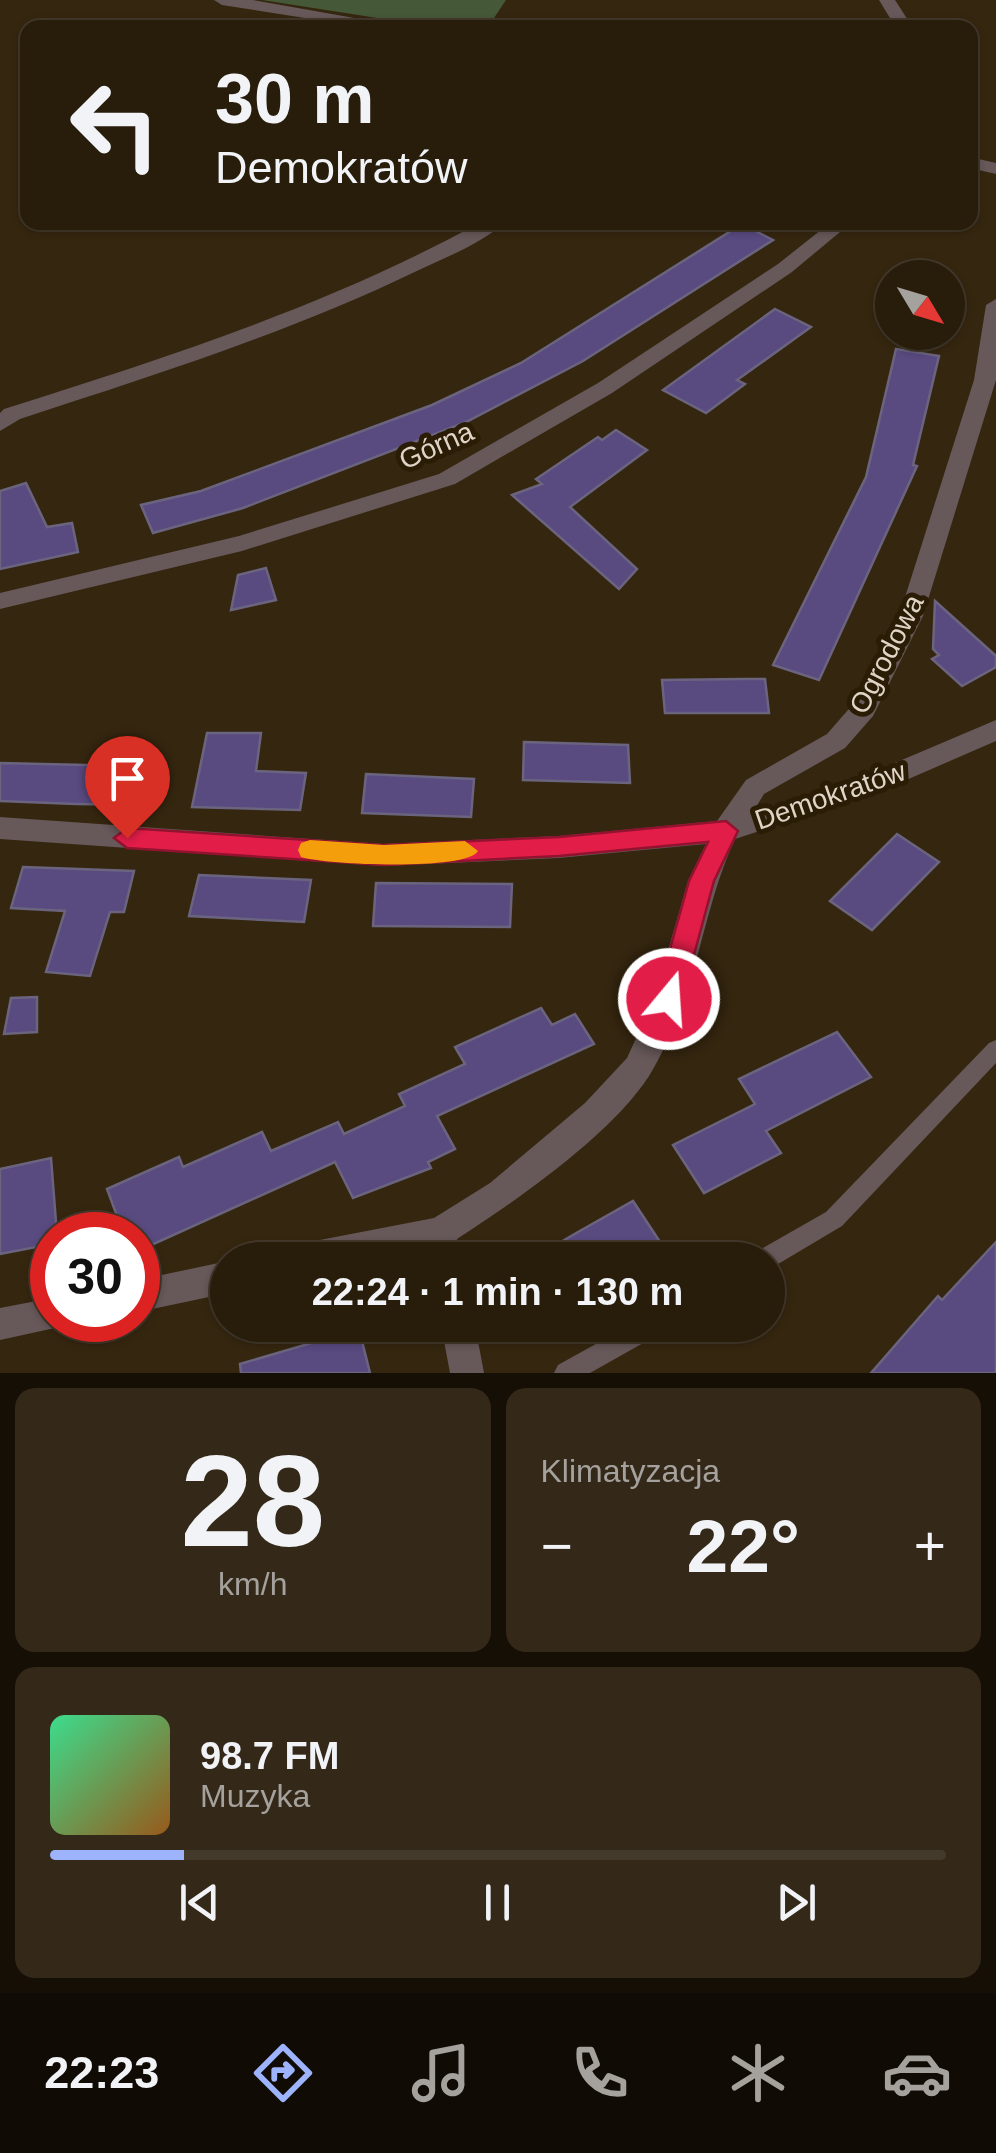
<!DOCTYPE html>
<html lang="pl">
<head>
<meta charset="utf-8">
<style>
  :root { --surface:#281c0b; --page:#342919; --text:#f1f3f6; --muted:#a5a19d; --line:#443a2c; --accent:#9db4fd }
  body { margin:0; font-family:Arial,sans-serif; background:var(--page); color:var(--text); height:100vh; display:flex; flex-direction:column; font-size:38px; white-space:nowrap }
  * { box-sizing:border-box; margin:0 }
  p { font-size:32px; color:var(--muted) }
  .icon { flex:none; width:55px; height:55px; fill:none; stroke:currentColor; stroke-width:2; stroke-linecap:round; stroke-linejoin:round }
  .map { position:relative; height:1373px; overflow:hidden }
  .sheet { display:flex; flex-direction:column; gap:15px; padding:15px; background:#160f06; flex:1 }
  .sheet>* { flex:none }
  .hud { position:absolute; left:20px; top:20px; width:958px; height:210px; border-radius:20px; box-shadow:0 2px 8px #0004,0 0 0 2px var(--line); background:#281c0b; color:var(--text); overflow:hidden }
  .needle { width:65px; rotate:128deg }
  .controls { position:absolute; left:875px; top:260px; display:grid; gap:20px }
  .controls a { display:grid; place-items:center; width:90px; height:90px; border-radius:50%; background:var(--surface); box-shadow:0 2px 8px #0004,0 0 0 2px var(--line); font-size:50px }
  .speed { position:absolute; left:30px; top:1212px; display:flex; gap:20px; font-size:50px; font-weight:700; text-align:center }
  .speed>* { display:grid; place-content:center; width:130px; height:130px; border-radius:50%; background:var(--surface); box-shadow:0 2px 8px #0004,0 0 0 2px var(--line); line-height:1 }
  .speed .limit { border:15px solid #d22; background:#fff; color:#111 }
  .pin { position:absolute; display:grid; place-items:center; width:85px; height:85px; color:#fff; margin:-102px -42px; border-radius:50% 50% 50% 0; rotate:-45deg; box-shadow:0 0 10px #0007 }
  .pin .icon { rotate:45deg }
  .me { position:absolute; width:110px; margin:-55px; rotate:18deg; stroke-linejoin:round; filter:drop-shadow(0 0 8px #0008) }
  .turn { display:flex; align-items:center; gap:35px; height:210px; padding:0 30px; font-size:45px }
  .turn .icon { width:130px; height:130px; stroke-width:2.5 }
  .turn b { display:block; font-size:70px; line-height:85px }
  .big { font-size:75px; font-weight:800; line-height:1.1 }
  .sheet .widget { flex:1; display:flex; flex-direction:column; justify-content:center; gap:15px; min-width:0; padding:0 35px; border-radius:20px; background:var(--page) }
  .sheet .dial { align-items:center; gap:0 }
  .dial b { font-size:130px; line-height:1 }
  .song { display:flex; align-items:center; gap:30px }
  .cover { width:120px; height:120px; border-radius:15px; background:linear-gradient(135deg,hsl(150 70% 55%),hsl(30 70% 35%)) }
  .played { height:10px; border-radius:5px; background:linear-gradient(90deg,var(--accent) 15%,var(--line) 15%) }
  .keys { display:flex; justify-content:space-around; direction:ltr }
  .heat { display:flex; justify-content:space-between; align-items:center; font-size:55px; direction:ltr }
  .sheet .tiles { flex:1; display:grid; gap:15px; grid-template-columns:1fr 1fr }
  .widget:last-child { grid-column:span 2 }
  .trip { position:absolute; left:210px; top:1242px; width:575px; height:100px; border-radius:50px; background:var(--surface); box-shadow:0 2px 8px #0004,0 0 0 2px var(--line); font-weight:800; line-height:100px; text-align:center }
  .dock { display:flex; height:160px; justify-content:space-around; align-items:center; background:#100b04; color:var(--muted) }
  .dock .icon { width:70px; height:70px }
  .dock .on { color:var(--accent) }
  .dock b { font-size:45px; color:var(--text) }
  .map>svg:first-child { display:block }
  .green { fill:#455837 }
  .building { fill:#594a80; stroke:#6b647f; stroke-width:2.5 }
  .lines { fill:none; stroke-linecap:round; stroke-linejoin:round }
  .service { fill:#675859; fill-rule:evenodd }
  .minor { fill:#675859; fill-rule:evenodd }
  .route { fill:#e11d48; stroke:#92132f; stroke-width:2.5 }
  .slow { fill:#f59e0b }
  .labels { text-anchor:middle; stroke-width:10; stroke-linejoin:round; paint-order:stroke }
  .street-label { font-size:28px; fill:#dfd5c7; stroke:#2b1c05 }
</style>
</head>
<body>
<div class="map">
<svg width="996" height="1373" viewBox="0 0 996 1373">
  <rect width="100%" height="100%" fill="#35260f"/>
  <path class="green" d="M 262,0 L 506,0 L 488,27 L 435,27 Z"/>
  <g class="building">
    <path d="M 742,224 L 773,240 L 583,361 L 466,422 L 243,508 L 153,533 L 141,505 L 201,491 L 432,405 L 521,363 Z"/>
    <path d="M 775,309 L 811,327 L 737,380 L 745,384 L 725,399 L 706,413 L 663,390 Z"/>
    <path d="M 896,349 L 939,356 L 913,465 L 917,466 L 819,680 L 773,665 L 866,477 Z"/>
    <path d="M 616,430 L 647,450 L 570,507 L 637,569 L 619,589 L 512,495 L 542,484 L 536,479 L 598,437 L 602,440 Z"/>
    <path d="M 26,483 L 47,527 L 72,523 L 78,552 L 0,569 L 0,491 Z"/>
    <path d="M 266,568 L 276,600 L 231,610 L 238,575 Z"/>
    <path d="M 935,601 L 996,656 L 996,667 L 962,686 L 932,659 L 939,655 L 933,649 Z"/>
    <path d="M 742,679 L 765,679 L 769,713 L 665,713 L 662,680 Z"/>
    <path d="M 207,733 L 261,733 L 256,771 L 306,773 L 300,810 L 192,807 Z"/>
    <path d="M 524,742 L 628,745 L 630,783 L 523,780 Z"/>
    <path d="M 0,763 L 87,765 L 141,767 L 132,805 L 76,804 L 0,801 Z"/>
    <path d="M 366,774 L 474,779 L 471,817 L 362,813 Z"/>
    <path d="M 897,834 L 939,862 L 872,930 L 830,901 Z"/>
    <path d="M 23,867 L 134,871 L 124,912 L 110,912 L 90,976 L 46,972 L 65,911 L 11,908 Z"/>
    <path d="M 199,875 L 311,880 L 304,922 L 189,916 Z"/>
    <path d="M 376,883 L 512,884 L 510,927 L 373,926 Z"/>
    <path d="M 37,997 L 37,1032 L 4,1034 L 11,998 Z"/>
    <path d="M 541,1008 L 552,1025 L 575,1014 L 594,1044 L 437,1116 L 455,1149 L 428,1162 L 431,1168 L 353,1198 L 335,1162 L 138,1251 L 138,1235 L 124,1235 L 107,1189 L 179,1157 L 183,1167 L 262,1132 L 271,1151 L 338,1122 L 344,1134 L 405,1106 L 399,1094 L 465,1064 L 455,1047 Z"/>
    <path d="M 837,1032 L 871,1077 L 766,1131 L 781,1153 L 704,1193 L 673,1145 L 755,1104 L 739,1079 Z"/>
    <path d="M 51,1158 L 57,1235 L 52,1235 L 52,1244 L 0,1254 L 0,1169 Z"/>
    <path d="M 633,1201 L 672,1260 L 530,1260 L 578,1232 Z"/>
    <path d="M 996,1242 L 996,1373 L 871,1373 L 938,1296 L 942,1300 Z"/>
    <path d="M 359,1329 L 370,1373 L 241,1373 L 240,1364 Z"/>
  </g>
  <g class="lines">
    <g class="service">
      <path d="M 996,1040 L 996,1063 L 842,1226 L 768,1270 L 768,1260 L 753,1260 L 756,1252 L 826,1212 L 989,1043 Z"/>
      <path d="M 630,1325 L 665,1325 L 661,1333 L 590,1373 L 554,1373 L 558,1365 Z"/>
    </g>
    <g class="minor">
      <path d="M 214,0 L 253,0 L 411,28 L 368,28 L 222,5 Z"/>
      <path d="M 879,0 L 895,0 L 913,28 L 896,28 Z"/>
      <path d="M 970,157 L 996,163 L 996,174 L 970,168 Z"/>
      <path d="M 481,222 L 505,222 C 483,243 446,257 419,270 C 291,332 155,375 20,419 L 0,431 L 0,413 L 4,409 C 168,357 330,305 481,222 Z"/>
      <path d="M 831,222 L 852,222 L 792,272 L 612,393 L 455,484 L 242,551 L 0,609 L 0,593 L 239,536 L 439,474 L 598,383 L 778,264 Z"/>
      <path d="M 996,299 L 996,380 L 923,616 L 873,716 L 845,748 L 764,794 L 753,812 L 857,779 L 996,720 L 996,741 L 874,794 L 735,839 C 711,891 703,945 684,999 C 675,1023 663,1054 649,1076 C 611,1135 516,1201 457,1239 L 461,1260 L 429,1260 L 427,1250 L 377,1260 L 283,1260 L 288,1249 L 299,1244 L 434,1218 L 490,1183 L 585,1103 L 627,1058 L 654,999 L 688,881 L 706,844 L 559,858 L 383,866 L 0,839 L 0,817 L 383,844 L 559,836 L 717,821 L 746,780 L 827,734 L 854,703 L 899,616 L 974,380 L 986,305 Z"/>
      <path d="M 228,1261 L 228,1293 L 138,1312 L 138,1280 Z"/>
      <path d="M 52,1298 L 52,1320 L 66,1320 L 64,1326 L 0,1340 L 0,1308 Z"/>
      <path d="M 441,1325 L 475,1325 L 484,1373 L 450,1373 Z"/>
    </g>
  </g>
  <path class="route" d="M 726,821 L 738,831 L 714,881 L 682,999 L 678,1007 L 660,1007 L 656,999 L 689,881 L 708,842 L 559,856 L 384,865 L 127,848 L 114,838 L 127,828 L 384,845 L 559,837 Z"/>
  <path class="slow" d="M 310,840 L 384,845 L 465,841 L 478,851 C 467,871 326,865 301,857 L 298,850 L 301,843 Z"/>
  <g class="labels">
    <g class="street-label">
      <text transform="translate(436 445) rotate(-24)" y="10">Górna</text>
      <text transform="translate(886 654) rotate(-63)" y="10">Ogrodowa</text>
      <text transform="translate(830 795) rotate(-19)" y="10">Demokratów</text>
    </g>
  </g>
</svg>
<div class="controls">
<a><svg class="needle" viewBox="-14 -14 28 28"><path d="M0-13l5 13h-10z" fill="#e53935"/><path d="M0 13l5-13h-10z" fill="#a5a19d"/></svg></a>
</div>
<div class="speed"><div class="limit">30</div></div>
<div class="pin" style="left:127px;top:838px;background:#d93025"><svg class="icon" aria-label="arrive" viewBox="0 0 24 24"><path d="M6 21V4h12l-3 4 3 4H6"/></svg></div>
<svg class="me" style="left:669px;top:999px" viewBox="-20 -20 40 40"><circle r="17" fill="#e11d48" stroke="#fff" stroke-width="3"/><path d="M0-11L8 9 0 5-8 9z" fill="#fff"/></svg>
<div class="trip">22:24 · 1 min · 130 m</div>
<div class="hud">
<div class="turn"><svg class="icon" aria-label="left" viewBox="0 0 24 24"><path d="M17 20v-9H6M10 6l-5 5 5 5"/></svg><div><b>30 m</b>Demokratów</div></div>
</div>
</div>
<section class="sheet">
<div class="tiles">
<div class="widget dial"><b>28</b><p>km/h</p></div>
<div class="widget"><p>Klimatyzacja</p>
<div class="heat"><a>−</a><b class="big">22°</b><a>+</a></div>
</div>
<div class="widget">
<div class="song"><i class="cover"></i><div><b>98.7 FM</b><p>Muzyka</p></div></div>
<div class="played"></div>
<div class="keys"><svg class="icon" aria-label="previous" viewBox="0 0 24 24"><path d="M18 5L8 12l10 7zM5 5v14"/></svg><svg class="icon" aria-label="pause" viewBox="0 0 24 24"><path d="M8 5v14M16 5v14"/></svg><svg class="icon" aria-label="next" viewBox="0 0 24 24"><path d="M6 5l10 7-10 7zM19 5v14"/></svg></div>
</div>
</div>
</section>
<nav class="dock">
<b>22:23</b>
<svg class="icon on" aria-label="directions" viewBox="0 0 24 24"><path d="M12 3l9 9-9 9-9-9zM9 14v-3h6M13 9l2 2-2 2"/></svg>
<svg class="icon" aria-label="music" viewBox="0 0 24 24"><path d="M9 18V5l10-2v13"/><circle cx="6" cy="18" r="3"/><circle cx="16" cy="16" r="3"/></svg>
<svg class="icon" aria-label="phone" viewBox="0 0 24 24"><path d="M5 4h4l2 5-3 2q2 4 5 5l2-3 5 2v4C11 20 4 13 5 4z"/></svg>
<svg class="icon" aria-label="climate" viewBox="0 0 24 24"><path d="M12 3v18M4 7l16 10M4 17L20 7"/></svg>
<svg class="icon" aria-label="car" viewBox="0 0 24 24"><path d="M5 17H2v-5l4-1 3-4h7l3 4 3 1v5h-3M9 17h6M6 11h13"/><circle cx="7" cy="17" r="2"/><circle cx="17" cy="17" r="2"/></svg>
</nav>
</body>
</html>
